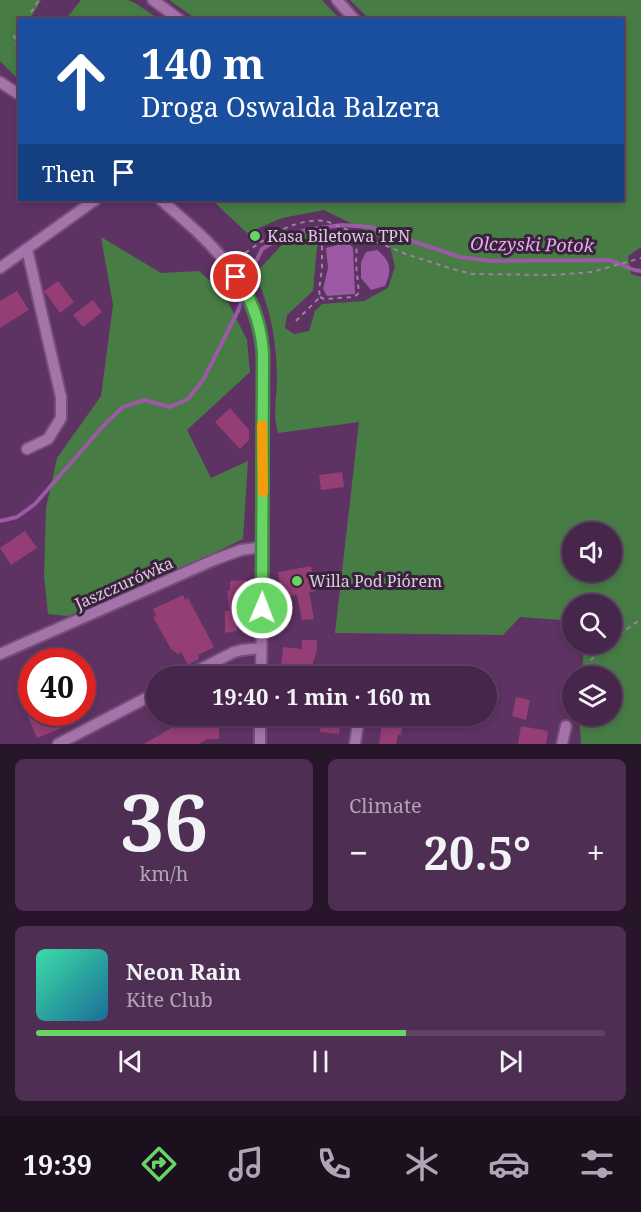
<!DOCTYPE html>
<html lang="en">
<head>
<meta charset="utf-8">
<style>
  :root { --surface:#47264b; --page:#4e2e52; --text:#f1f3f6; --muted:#b0a5b5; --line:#5f4363; --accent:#67d465 }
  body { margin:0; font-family:"Noto Serif",serif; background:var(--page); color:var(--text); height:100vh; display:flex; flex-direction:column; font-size:22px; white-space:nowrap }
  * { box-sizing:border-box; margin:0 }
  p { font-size:20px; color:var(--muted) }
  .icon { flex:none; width:33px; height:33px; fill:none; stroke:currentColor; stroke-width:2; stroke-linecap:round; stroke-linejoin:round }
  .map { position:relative; height:744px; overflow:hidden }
  .sheet { display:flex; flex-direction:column; gap:15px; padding:15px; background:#271529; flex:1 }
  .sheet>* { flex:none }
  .banner { position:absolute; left:18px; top:18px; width:606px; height:183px; border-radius:0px; box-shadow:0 3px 9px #0003,0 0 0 2px var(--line); background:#1a4fa0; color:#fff; overflow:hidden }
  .buttons { position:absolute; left:562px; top:522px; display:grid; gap:12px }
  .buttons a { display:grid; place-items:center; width:60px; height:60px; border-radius:50%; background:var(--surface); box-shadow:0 3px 9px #0003,0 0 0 2px var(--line); font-size:30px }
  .speed { position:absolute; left:18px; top:648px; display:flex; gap:12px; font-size:30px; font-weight:700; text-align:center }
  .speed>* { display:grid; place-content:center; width:78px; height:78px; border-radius:50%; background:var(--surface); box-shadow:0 3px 9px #0003,0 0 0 2px var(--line); line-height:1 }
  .speed .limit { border:9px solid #d22; background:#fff; color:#111 }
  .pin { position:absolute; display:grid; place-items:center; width:51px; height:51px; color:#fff; margin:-26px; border:3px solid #fff; border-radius:50%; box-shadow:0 2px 6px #0007 }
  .me { position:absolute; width:66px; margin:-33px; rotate:1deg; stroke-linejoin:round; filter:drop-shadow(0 0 4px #0008) }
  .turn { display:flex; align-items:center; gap:21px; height:126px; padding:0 24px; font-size:27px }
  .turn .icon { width:78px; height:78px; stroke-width:2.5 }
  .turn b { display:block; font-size:42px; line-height:51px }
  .then { display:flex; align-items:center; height:57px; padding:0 24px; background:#0003; gap:12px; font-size:22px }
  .big { font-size:45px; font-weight:700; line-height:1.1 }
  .sheet .card { flex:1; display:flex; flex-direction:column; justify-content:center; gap:9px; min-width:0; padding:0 21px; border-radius:9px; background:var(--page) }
  .sheet .dial { align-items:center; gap:0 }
  .dial b { font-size:78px; line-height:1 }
  .song { display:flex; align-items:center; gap:18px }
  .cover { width:72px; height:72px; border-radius:9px; background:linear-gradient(135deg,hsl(160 70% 55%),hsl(200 70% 35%)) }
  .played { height:6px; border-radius:3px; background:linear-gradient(90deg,var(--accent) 65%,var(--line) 65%) }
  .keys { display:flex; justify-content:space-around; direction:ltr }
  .heat { display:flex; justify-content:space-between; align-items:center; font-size:33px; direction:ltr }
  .sheet .tiles { flex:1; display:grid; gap:15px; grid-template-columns:1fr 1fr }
  .card:last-child { grid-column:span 2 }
  .trip { position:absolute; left:146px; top:666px; width:351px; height:60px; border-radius:30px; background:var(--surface); box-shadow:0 3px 9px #0003,0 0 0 2px var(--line); font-weight:700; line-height:60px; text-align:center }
  .dock { display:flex; height:96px; justify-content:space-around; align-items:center; background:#1c0f1e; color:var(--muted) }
  .dock .icon { width:42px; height:42px }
  .dock .active { color:var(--accent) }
  .dock b { font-size:27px; color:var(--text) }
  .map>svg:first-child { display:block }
  .green { fill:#477c45; fill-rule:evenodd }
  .water { fill:#9c59a4 }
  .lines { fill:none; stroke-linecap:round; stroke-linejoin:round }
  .stream { stroke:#9c59a4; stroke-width:4 }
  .building { fill:#943e75 }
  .minor-casing { stroke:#754f7a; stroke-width:14 }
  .path { stroke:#a17ea5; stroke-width:2; stroke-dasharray:4.5 4.5; stroke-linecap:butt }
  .minor { stroke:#a473a9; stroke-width:10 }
  .route-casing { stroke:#438a42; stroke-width:15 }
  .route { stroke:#67d465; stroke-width:10 }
  .slow { stroke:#f59e0b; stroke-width:10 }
  .poi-dot { fill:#67d465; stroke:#38243a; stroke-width:2 }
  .labels { text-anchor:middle; stroke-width:6; stroke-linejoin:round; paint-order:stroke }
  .poi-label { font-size:16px; fill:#e1c7e4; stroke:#38243a; text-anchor:start }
  .street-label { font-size:16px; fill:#e1c7e4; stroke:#38243a }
  .water-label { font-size:18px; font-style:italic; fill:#eda6f4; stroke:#38243a }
</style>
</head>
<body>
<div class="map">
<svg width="641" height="744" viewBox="0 0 641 744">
  <rect width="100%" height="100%" fill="#5f3264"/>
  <g class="green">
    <path d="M 0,0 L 41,0 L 30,19 L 20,20 L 19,80 L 0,61 Z"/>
    <path d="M 81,0 L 128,0 L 135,3 L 159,19 L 66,19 Z"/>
    <path d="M 169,0 L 322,0 L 337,16 L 337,19 L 196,19 Z"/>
    <path d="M 350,0 L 641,0 L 641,247 L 628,256 L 631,274 L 641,277 L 641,744 L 581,744 L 579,716 L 612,716 L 612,676 L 582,676 L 584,644 L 612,644 L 612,604 L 573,604 L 573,621 L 520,617 L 503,635 L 335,633 L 359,422 L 278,433 C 273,416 276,400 277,382 C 277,344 271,308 255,274 L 289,237 L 322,229 L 325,237 L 317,246 L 313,291 L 287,315 L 285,328 L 294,334 L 309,331 L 315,311 L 322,304 L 364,301 L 388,288 L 395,267 L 389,242 L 324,210 L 282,218 L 247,233 L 212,200 L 622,200 L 622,20 L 369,19 ZM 573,532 L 612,532 L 612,572 L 573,572 Z"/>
    <path d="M 101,237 L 161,273 L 199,271 L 223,292 L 247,340 L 250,372 L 187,430 L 211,478 L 248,461 L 243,539 L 206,557 L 68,616 L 48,614 L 44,576 L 46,508 L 57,458 L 101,396 L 113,305 Z"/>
  </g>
  <g class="water">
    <path d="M 348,242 L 353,248 L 355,294 L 327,296 L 323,289 L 328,268 L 326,248 Z"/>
    <path d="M 377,250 C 391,261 392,270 385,286 L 371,290 L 361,278 L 361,262 L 366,252 Z"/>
  </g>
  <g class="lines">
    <g class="stream">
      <path d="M 245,288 L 251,272 L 262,249 L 286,235 L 312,229 L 342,225 L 370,227 L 460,257 L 491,261 L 610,260 L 634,270 L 641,271"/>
      <path d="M 0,521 L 17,517 L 35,504 L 104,425 L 123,407 L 145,400 L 170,407 L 188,399 L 203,380 L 238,311 L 243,296"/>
    </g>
  </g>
  <g class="building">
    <path d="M 58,281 L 74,302 L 60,313 L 44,291 Z"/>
    <path d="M 17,291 L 29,310 L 0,328 L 0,301 Z"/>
    <path d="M 93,300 L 102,312 L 83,327 L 73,315 Z"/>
    <path d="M 230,408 L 249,430 L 249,440 L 240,449 L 215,422 Z"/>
    <path d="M 342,472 L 344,487 L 321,490 L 319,475 Z"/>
    <path d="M 25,531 L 37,548 L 11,565 L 0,548 Z"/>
    <path d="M 311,566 L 316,591 L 309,592 L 314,619 L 302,620 L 297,595 L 282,597 L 278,572 Z"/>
    <path d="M 246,580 L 247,601 L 242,601 L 241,626 L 237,626 L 237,631 L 225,633 L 225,611 L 229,611 L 227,591 L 230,590 L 230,581 Z"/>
    <path d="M 183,595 L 185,600 L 188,598 L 214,647 L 198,655 L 199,659 L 188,665 L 181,652 L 178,654 L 171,649 L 153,617 L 156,616 L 153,609 Z"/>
    <path d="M 302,640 L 317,640 L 317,650 L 309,676 L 280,676 L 283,647 L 302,649 Z"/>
    <path d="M 516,697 L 530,700 L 526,720 L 512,716 Z"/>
    <path d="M 37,712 L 55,712 L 62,728 L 37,738 L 28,716 Z"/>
    <path d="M 191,716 L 219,716 L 219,739 L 207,739 L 199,744 L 144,744 L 173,727 L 175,729 L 191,720 Z"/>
    <path d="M 322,716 L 341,716 L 339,734 L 320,732 Z"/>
    <path d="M 383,717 L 403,720 L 401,735 L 398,735 L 396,744 L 379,744 Z"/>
    <path d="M 521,726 L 548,731 L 546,744 L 518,744 Z"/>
  </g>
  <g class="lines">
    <defs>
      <g id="minor">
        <path d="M 153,0 L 180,20"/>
        <path d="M 337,0 L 355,20"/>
        <path d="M 0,82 L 20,95"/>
        <path d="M 161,200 C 216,247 259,284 263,362 L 263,547 L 261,676"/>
        <path d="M 0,268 L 95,200"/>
        <path d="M 27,449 L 48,439 L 61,418 L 61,397 L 27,249"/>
        <path d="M 0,654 L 214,560 L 241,550 L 263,547"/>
        <path d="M 187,676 L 234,652 L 242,650 L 261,648"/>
        <path d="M 58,744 L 156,693"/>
        <path d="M 260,744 L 260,716"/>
        <path d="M 355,744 L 359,716"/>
        <path d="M 562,744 L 566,726"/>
      </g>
    </defs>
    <use href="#minor" class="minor-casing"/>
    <g class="path">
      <path d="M 28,17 L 36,20"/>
      <path d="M 26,20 L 39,0"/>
      <path d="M 20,28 L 14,35 L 20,58"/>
      <path d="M 238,258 C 264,240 292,217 326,221 L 406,254 L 452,269 L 472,274 L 553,275 L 592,272 L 641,258"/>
      <path d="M 320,297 L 324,299 L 354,297 L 359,293 L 356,264 L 357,240"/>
      <path d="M 296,321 L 320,297 L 319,290 L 322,269 L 322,246 C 331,239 345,237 357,240 L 359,235"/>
      <path d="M 612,640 L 641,619"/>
      <path d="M 582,676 L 588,663 L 607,644"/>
      <path d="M 568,716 L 573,698"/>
    </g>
    <use href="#minor" class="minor"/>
  </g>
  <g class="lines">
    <defs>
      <path id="route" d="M 236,277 C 252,299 261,325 263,352 L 262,608"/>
    </defs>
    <use href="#route" class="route-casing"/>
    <use href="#route" class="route"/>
    <path class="slow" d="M 262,425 L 263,492"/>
  </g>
  <g class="poi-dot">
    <circle cx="255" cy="236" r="6"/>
    <circle cx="297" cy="581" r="6"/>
  </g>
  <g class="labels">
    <g class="poi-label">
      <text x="267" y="242">Kasa Biletowa TPN</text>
      <text x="309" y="587">Willa Pod Piórem</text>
    </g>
    <g class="street-label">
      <text transform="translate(124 583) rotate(-24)" y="6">Jaszczurówka</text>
    </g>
    <g class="water-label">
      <text transform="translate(532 245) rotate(1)" y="6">Olczyski Potok</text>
    </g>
  </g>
</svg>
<div class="buttons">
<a><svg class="icon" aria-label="sound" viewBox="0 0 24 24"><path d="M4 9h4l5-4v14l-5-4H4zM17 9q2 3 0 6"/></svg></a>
<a><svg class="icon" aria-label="search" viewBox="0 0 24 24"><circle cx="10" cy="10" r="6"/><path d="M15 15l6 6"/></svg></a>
<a><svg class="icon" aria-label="layers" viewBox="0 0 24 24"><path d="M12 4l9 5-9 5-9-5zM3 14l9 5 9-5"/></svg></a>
</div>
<div class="speed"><div class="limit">40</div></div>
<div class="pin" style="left:236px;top:277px;background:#d93025"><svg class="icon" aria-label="arrive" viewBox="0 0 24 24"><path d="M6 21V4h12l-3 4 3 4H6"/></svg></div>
<svg class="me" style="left:262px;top:608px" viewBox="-20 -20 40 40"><circle r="17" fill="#67d465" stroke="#fff" stroke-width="3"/><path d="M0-11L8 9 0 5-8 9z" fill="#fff"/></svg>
<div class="trip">19:40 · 1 min · 160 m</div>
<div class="banner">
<div class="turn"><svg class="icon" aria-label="ahead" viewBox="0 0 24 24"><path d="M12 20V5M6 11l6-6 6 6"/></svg><div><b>140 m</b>Droga Oswalda Balzera</div></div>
<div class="then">Then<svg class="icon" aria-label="arrive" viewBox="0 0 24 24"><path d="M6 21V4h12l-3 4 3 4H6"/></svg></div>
</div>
</div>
<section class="sheet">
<div class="tiles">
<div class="card dial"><b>36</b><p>km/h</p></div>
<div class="card"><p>Climate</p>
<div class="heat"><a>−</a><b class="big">20.5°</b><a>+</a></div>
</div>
<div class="card">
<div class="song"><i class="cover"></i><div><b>Neon Rain</b><p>Kite Club</p></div></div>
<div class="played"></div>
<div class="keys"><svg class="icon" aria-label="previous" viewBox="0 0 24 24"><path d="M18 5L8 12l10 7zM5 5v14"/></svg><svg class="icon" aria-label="pause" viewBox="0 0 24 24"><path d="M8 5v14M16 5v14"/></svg><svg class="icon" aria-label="next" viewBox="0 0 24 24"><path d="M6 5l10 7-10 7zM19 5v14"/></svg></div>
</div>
</div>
</section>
<nav class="dock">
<b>19:39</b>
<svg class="icon active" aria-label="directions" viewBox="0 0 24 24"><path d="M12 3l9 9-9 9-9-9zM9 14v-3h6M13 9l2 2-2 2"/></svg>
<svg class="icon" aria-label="music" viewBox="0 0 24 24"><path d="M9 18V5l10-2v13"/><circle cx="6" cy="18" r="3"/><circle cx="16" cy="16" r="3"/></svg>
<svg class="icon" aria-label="phone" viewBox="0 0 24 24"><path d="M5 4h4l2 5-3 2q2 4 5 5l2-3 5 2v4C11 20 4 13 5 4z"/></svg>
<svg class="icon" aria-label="climate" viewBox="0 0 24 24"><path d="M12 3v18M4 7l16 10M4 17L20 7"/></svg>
<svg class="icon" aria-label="car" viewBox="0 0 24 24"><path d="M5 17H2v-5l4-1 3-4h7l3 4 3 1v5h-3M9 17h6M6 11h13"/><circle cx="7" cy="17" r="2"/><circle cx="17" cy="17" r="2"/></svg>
<svg class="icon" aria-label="filters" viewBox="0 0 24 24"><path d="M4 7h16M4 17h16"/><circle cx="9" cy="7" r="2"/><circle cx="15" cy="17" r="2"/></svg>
</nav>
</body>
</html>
